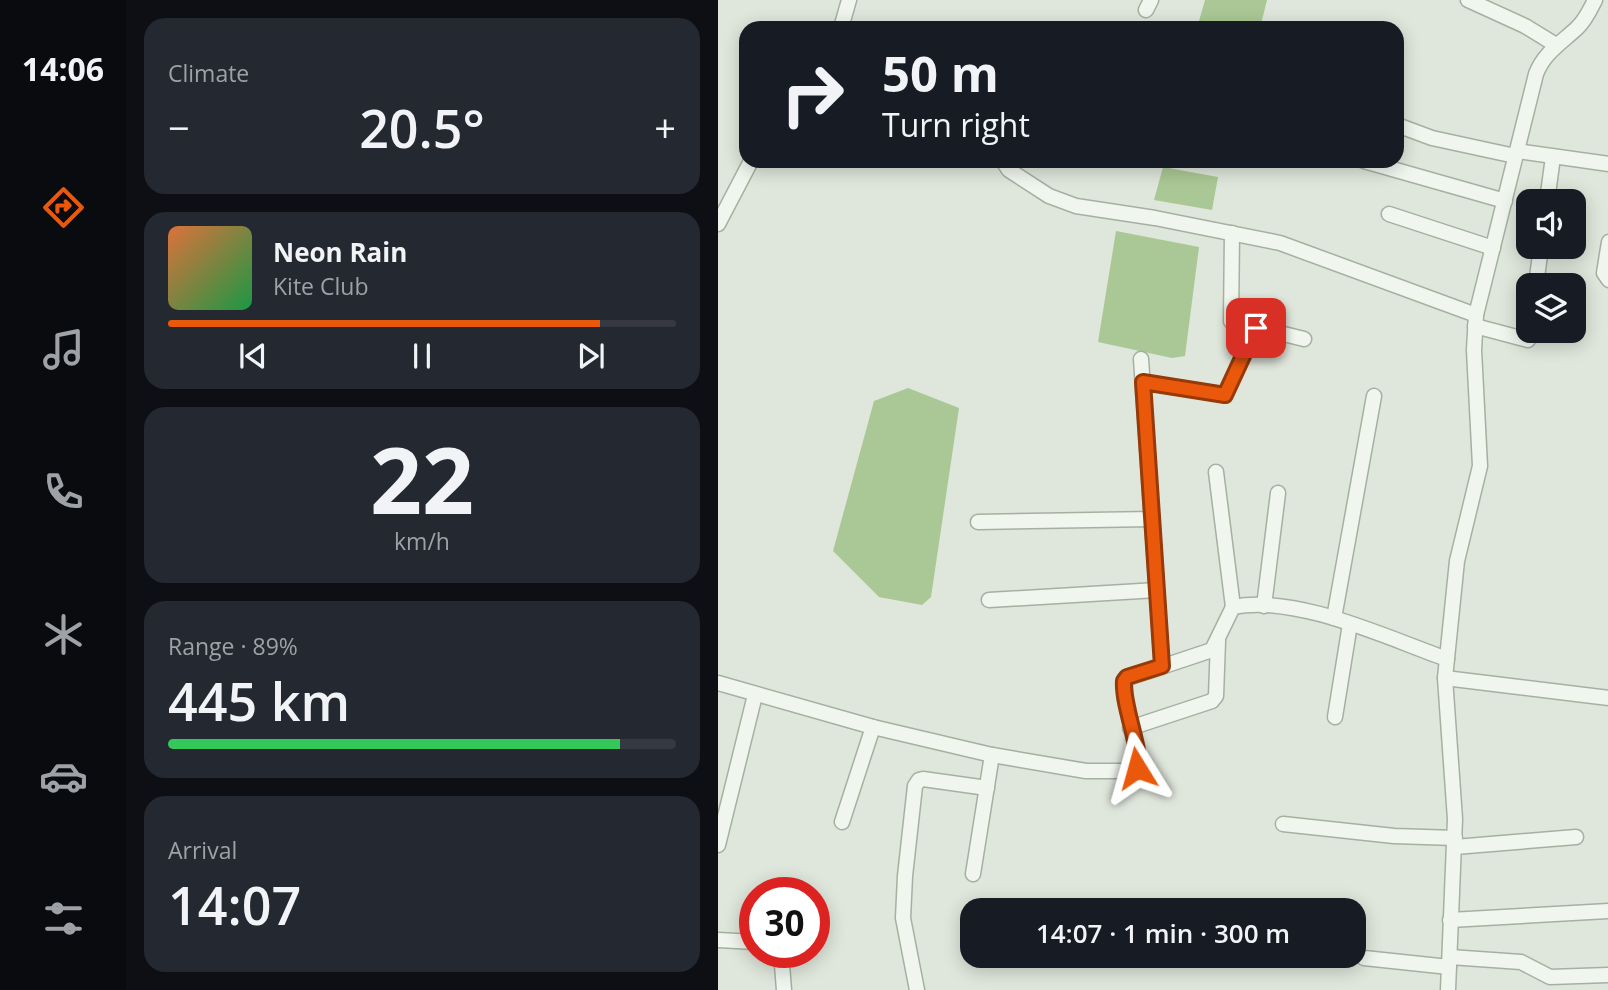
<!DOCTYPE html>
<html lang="en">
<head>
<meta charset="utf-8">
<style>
  :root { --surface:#171b24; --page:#242831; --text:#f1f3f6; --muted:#9ea1a6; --line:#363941; --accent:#ea580c }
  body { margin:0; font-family:"Open Sans",sans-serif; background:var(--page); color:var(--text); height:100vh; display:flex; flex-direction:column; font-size:26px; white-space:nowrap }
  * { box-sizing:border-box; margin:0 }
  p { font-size:23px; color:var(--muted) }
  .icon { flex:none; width:38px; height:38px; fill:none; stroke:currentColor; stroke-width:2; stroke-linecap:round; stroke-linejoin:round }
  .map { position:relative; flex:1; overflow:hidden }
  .drawer { display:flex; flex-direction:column; gap:18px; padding:18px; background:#0d0f14; width:592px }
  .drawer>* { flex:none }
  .guide { position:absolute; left:21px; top:21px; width:665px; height:147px; border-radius:21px; box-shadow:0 4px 18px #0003; background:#171b24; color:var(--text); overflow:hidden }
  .controls { position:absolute; left:798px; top:189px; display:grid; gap:14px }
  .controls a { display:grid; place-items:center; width:70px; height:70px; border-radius:14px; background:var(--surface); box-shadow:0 4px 18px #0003; font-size:35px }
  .speed { position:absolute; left:21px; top:877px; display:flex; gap:14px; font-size:35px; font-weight:700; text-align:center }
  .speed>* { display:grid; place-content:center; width:91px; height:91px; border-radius:50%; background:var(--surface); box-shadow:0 4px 18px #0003; line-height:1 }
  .speed .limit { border:10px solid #d22; background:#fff; color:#111 }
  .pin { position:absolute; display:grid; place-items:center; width:60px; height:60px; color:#fff; margin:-30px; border-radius:14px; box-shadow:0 4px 10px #0006 }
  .me { position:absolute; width:77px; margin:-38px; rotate:352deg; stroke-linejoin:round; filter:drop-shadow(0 0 5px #0008) }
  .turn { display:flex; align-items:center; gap:24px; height:147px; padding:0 28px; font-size:32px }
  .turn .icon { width:91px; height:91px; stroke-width:2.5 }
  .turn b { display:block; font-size:49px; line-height:60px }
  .big { font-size:52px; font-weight:600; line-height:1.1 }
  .drawer .tile { flex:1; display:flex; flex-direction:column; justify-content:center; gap:10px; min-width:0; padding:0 24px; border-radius:21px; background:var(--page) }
  .drawer .dial { align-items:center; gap:0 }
  .dial b { font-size:91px; line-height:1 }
  .song { display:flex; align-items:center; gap:21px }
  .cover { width:84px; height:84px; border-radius:10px; background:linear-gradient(135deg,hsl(20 70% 55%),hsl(140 70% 35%)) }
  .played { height:7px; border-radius:4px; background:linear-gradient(90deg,var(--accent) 85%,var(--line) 85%) }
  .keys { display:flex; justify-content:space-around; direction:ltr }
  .heat { display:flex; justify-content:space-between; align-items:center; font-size:38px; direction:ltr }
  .charge { height:10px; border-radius:5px; background:linear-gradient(90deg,#34c759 89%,var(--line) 0) }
  .trip { position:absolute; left:242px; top:898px; width:406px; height:70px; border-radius:21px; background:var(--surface); box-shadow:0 4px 18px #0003; font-weight:600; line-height:70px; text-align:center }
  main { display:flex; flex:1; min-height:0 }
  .menu { display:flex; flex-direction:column; width:126px; justify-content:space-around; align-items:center; background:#090b0e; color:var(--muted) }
  .menu .icon { width:49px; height:49px }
  .menu .active { color:var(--accent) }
  .menu b { font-size:32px; color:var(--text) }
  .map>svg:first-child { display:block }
  .water { fill:#aac895 }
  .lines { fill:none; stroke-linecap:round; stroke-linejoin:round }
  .minor-casing { stroke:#a6b0a1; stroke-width:17 }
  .minor { stroke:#f0f5ee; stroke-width:14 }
  .route-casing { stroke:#983908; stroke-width:18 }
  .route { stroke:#ea580c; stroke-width:12 }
</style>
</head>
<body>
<main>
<nav class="menu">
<b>14:06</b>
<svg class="icon active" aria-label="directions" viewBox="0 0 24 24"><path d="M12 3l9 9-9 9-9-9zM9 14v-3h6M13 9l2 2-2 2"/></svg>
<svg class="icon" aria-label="music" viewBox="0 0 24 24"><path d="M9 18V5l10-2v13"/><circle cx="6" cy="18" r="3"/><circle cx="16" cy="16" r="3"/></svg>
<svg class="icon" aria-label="phone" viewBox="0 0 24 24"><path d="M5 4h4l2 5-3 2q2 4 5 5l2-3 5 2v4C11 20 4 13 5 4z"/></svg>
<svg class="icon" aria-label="climate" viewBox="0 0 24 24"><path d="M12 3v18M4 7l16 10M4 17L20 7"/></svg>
<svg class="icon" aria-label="car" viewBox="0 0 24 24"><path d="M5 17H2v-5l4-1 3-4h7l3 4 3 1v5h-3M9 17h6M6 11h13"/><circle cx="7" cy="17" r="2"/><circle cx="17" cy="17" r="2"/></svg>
<svg class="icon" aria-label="filters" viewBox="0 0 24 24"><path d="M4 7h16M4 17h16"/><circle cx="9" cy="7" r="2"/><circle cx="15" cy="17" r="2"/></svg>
</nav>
<section class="drawer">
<div class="tile"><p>Climate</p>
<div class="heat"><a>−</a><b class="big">20.5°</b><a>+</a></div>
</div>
<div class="tile">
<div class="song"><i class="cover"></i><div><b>Neon Rain</b><p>Kite Club</p></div></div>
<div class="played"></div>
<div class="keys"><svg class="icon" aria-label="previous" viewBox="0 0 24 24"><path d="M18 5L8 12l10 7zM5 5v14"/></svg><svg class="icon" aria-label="pause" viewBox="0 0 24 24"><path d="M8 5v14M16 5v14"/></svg><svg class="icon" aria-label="next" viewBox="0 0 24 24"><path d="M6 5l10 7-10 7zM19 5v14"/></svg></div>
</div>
<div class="tile dial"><b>22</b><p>km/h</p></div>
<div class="tile"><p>Range · 89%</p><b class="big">445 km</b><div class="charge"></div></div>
<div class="tile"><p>Arrival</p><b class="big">14:07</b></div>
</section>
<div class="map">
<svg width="891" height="990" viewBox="0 0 891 990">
  <rect width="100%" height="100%" fill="#dfe6db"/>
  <g class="water">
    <path d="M 487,0 L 549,0 L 542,28 L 479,28 Z"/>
    <path d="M 445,167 L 500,177 L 494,210 L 436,200 Z"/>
    <path d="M 398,231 L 481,247 L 467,356 L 454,358 L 380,342 Z"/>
    <path d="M 190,388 L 241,408 L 213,597 L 204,605 L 161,597 L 115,551 L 156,401 Z"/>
  </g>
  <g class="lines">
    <defs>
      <g id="minor">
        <path d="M 750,0 L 807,26 L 838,45"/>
        <path d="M 428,10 L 433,0"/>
        <path d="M 123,28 L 131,0"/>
        <path d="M 679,125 L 714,138 L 797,156"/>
        <path d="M 799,151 L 891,164"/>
        <path d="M 285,161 L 291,170 L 331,196 L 358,206 L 437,218 L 562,243 L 758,315"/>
        <path d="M 646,161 L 787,201"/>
        <path d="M 829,201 L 835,157"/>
        <path d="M 671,214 L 775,248"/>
        <path d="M 0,224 L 33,161"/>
        <path d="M 514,233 L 513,321 L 586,339"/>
        <path d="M 891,242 L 886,273 L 891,280"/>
        <path d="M 818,285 L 823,247"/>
        <path d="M 757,326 L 810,340 L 811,331"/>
        <path d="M 423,359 L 444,666"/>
        <path d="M 425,382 L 507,395 L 538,328"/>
        <path d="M 498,472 L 515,607"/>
        <path d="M 260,522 L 434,519"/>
        <path d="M 271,600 L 439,590"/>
        <path d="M 546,606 L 560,493"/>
        <path d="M 616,618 L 656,396"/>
        <path d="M 727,678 L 891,698"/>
        <path d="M 0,683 L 155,727 L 274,755 L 368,771 L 417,771 L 421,762 L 407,700 L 407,679 L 494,650 L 515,607 C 578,594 669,638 729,659"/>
        <path d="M 617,717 L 632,624"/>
        <path d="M 412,728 L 494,701 L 498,696 L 500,641"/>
        <path d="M 124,822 L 155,727"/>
        <path d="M 565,824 L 676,836 L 737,838"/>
        <path d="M 0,845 L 37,695"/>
        <path d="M 737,847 L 858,837"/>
        <path d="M 255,874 L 274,755"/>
        <path d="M 732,920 L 891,911"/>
        <path d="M 0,940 L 37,942"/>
        <path d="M 63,952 L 66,990"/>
        <path d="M 732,957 L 803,962 L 832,977 L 891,975"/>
        <path d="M 646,958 L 731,967"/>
        <path d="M 199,990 L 185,918 L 187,876 L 197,786 L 201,780 L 205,779 L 269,788"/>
        <path d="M 730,990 L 737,819 L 727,678 L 739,561 L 762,466 L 756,350 L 758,315 L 818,74 C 826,53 843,43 859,28 C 867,21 872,10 877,0"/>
      </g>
    </defs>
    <use href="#minor" class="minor-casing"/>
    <use href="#minor" class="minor"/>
  </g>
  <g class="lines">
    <defs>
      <path id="route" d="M 419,768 C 425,753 404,705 406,681 L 409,677 L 444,666 L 425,382 L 507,395 L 538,328"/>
    </defs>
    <use href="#route" class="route-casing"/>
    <use href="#route" class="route"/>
  </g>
</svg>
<div class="controls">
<a><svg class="icon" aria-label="sound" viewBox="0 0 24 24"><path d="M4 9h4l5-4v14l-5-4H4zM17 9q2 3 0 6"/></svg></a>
<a><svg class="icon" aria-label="layers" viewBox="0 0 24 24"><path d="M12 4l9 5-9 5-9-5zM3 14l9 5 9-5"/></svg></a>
</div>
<div class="speed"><div class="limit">30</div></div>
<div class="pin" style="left:538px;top:328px;background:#d93025"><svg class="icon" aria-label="arrive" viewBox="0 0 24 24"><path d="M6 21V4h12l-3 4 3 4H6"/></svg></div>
<svg class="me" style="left:419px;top:768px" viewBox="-20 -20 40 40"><path d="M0-17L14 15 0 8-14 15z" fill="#ea580c" stroke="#fff" stroke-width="4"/></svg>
<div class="trip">14:07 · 1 min · 300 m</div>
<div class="guide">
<div class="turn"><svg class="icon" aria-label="right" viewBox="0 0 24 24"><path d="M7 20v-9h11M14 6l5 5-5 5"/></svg><div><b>50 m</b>Turn right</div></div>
</div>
</div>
</main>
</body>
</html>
